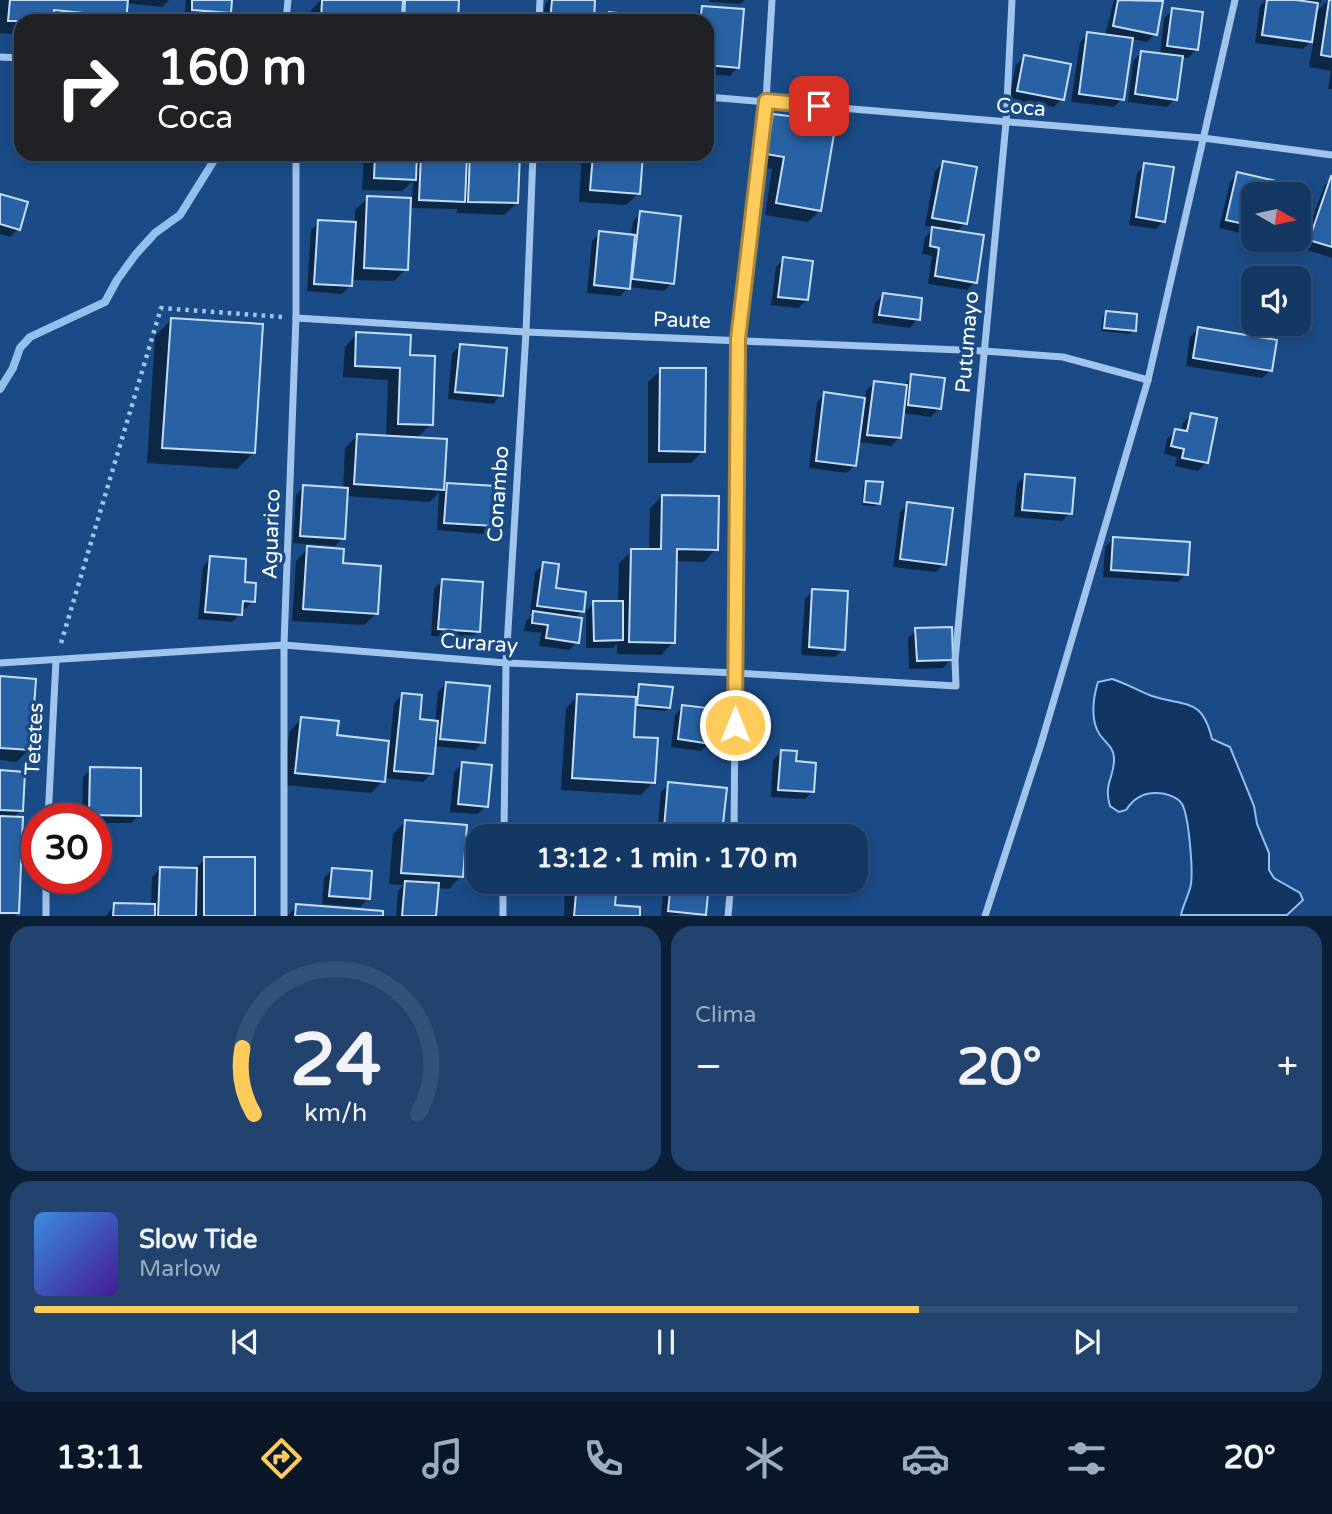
<!DOCTYPE html>
<html lang="es">
<head>
<meta charset="utf-8">
<style>
  :root { --surface:#143864; --page:#21436d; --text:#f1f3f6; --muted:#9dacbf; --line:#335278; --accent:#ffcc5c }
  body { margin:0; font-family:"Varela Round",sans-serif; background:var(--page); color:var(--text); height:100vh; display:flex; flex-direction:column; font-size:26px; white-space:nowrap }
  * { box-sizing:border-box; margin:0 }
  p { font-size:23px; color:var(--muted) }
  .icon { flex:none; width:38px; height:38px; fill:none; stroke:currentColor; stroke-width:2; stroke-linecap:round; stroke-linejoin:round }
  .map { position:relative; height:916px; overflow:hidden }
  .sheet { display:flex; flex-direction:column; gap:10px; padding:10px; background:#0b1f37; flex:1 }
  .sheet>* { flex:none }
  .banner { position:absolute; left:14px; top:14px; width:700px; height:147px; border-radius:21px; box-shadow:0 4px 10px #0003,0 0 0 2px var(--line); background:#202124; color:#fff; overflow:hidden }
  .needle { width:46px; rotate:99deg }
  .tools { position:absolute; left:1241px; top:182px; display:grid; gap:14px }
  .tools a { display:grid; place-items:center; width:70px; height:70px; border-radius:14px; background:var(--surface); box-shadow:0 4px 10px #0003,0 0 0 2px var(--line); font-size:35px }
  .speed { position:absolute; left:21px; top:803px; display:flex; gap:14px; font-size:35px; font-weight:700; text-align:center }
  .speed>* { display:grid; place-content:center; width:91px; height:91px; border-radius:50%; background:var(--surface); box-shadow:0 4px 10px #0003,0 0 0 2px var(--line); line-height:1 }
  .speed .limit { border:10px solid #d22; background:#fff; color:#111 }
  .pin { position:absolute; display:grid; place-items:center; width:60px; height:60px; color:#fff; margin:-30px; border-radius:14px; box-shadow:0 4px 10px #0006 }
  .me { position:absolute; width:77px; margin:-38px; rotate:0deg; stroke-linejoin:round; filter:drop-shadow(0 0 5px #0008) }
  .turn { display:flex; align-items:center; gap:24px; height:147px; padding:0 28px; font-size:32px }
  .turn .icon { width:91px; height:91px; stroke-width:2.5 }
  .turn b { display:block; font-size:49px; line-height:60px }
  .big { font-size:52px; font-weight:800; line-height:1.1 }
  .sheet .tile { flex:1; display:flex; flex-direction:column; justify-content:center; gap:10px; min-width:0; padding:0 24px; border-radius:21px; background:var(--page) }
  .sheet .dial { align-items:center; gap:0 }
  .dial svg { height:182px; overflow:visible; fill:none; stroke:var(--line); stroke-width:7; stroke-linecap:round; text-anchor:middle }
  .dial text { fill:var(--text); stroke:none }
  .song { display:flex; align-items:center; gap:21px }
  .cover { width:84px; height:84px; border-radius:10px; background:linear-gradient(135deg,hsl(210 70% 55%),hsl(260 70% 35%)) }
  .played { height:7px; border-radius:4px; background:linear-gradient(90deg,var(--accent) 70%,var(--line) 70%) }
  .keys { display:flex; justify-content:space-around; direction:ltr }
  .heat { display:flex; justify-content:space-between; align-items:center; font-size:38px; direction:ltr }
  .sheet .tiles { flex:1; display:grid; gap:10px; grid-template-columns:1fr 1fr }
  .tile:last-child { grid-column:span 2 }
  .trip { position:absolute; left:466px; top:824px; width:402px; height:70px; border-radius:21px; background:var(--surface); box-shadow:0 4px 10px #0003,0 0 0 2px var(--line); font-weight:800; line-height:70px; text-align:center }
  .menu { display:flex; height:112px; justify-content:space-around; align-items:center; background:#081628; color:var(--muted) }
  .menu .icon { width:49px; height:49px }
  .menu .active { color:var(--accent) }
  .menu b { font-size:32px; color:var(--text) }
  .map>svg:first-child { display:block }
  .water { fill:#113664; stroke:#93bfee; stroke-width:2 }
  .shadow { fill:#0007 }
  .lines { fill:none; stroke-linecap:round; stroke-linejoin:round }
  .stream { stroke:#93bfee; stroke-width:8 }
  .building { fill:#2862a4; stroke:#c5def9; stroke-width:2 }
  .path { stroke:#a0c4ec; stroke-width:4.5; stroke-dasharray:3.5 5; stroke-linecap:butt }
  .street { stroke:#a0c4ec; stroke-width:7 }
  .route-casing { stroke:#a6853c; stroke-width:18 }
  .route { stroke:#ffcc5c; stroke-width:12 }
  .labels { text-anchor:middle; stroke-width:7; stroke-linejoin:round; paint-order:stroke }
  .street-label { font-size:21px; fill:#fff; stroke:#1a4b86 }
</style>
</head>
<body>
<div class="map">
<svg width="1332" height="916" viewBox="0 0 1332 916">
  <rect width="100%" height="100%" fill="#1a4b86"/>
  <path class="water" d="M 1112,679 C 1126,683 1138,691 1152,696 C 1186,707 1202,697 1212,739 L 1230,747 L 1254,806 L 1257,824 L 1269,853 L 1269,870 L 1274,878 L 1300,893 L 1303,900 L 1287,915 L 1181,915 C 1183,905 1189,895 1191,884 C 1193,870 1189,816 1182,804 C 1178,797 1165,793 1158,793 C 1144,792 1133,799 1126,810 L 1119,812 L 1110,806 C 1103,783 1115,777 1114,758 C 1114,748 1106,743 1100,735 C 1090,721 1093,698 1098,682 Z"/>
  <g class="shadow">
    <path d="M 0,0 L 169,0 L 162,7 L 125,3 L 124,21 L 21,21 L 21,35 L 0,33 Z"/>
    <path d="M 186,0 L 230,0 L 230,12 L 222,20 L 184,18 Z"/>
    <path d="M 321,0 L 458,0 L 457,21 L 310,21 L 311,10 Z"/>
    <path d="M 549,0 L 594,0 L 592,21 L 543,21 L 545,4 Z"/>
    <path d="M 709,0 L 745,0 L 740,4 L 709,2 Z"/>
    <path d="M 1114,0 L 1149,0 L 1161,3 L 1155,34 L 1147,42 L 1131,39 L 1122,99 L 1114,107 L 1071,102 L 1080,42 L 1088,34 L 1105,36 Z"/>
    <path d="M 1266,0 L 1322,0 L 1315,13 L 1328,0 L 1332,0 L 1332,89 L 1328,89 L 1331,71 L 1309,67 L 1314,38 L 1303,49 L 1255,43 L 1260,6 Z"/>
    <path d="M 702,8 L 738,67 L 730,76 L 707,74 L 707,21 L 694,21 L 694,16 Z"/>
    <path d="M 1173,10 L 1196,50 L 1188,58 L 1181,57 L 1175,99 L 1167,107 L 1128,102 L 1133,61 L 1141,53 L 1160,55 L 1164,18 Z"/>
    <path d="M 1024,57 L 1062,99 L 1054,107 L 1009,99 L 1016,65 Z"/>
    <path d="M 774,116 L 820,210 L 808,222 L 765,215 L 772,169 L 755,166 L 761,128 Z"/>
    <path d="M 364,154 L 415,154 L 415,164 L 421,157 L 459,158 L 459,154 L 518,154 L 517,203 L 504,215 L 457,213 L 457,209 L 408,208 L 406,269 L 394,281 L 351,280 L 350,286 L 342,294 L 307,291 L 311,230 L 319,222 L 355,224 L 355,210 L 368,198 L 412,200 L 413,181 L 402,191 L 362,190 Z"/>
    <path d="M 582,154 L 641,154 L 639,193 L 626,205 L 579,202 Z"/>
    <path d="M 943,163 L 965,223 L 955,233 L 975,282 L 967,290 L 928,284 L 932,256 L 922,254 L 925,237 L 935,227 L 925,226 L 935,171 Z"/>
    <path d="M 1145,165 L 1164,221 L 1156,229 L 1129,225 L 1137,173 Z"/>
    <path d="M 1238,174 L 1279,184 L 1277,194 L 1253,194 L 1253,236 L 1219,228 L 1230,182 Z"/>
    <path d="M 1332,178 L 1332,258 L 1302,248 L 1324,186 Z"/>
    <path d="M 0,196 L 18,229 L 10,237 L 0,234 Z"/>
    <path d="M 641,213 L 672,283 L 664,291 L 629,287 L 620,296 L 587,293 L 592,241 L 600,233 L 631,236 L 633,221 Z"/>
    <path d="M 784,259 L 807,300 L 798,308 L 771,305 L 776,267 Z"/>
    <path d="M 883,295 L 918,319 L 910,328 L 872,323 L 875,303 Z"/>
    <path d="M 1106,313 L 1134,330 L 1130,334 L 1101,331 L 1103,316 Z"/>
    <path d="M 171,320 L 253,453 L 237,469 L 147,463 L 155,336 Z"/>
    <path d="M 1198,329 L 1271,370 L 1262,378 L 1186,366 L 1190,337 Z"/>
    <path d="M 357,334 L 408,356 L 431,424 L 416,439 L 442,490 L 448,484 L 492,525 L 484,534 L 437,530 L 439,492 L 430,502 L 346,496 L 343,538 L 335,546 L 293,543 L 296,495 L 304,487 L 343,490 L 345,448 L 358,435 L 386,437 L 388,380 L 343,377 L 345,347 Z"/>
    <path d="M 460,345 L 501,395 L 493,404 L 448,399 L 452,354 Z"/>
    <path d="M 661,370 L 703,451 L 691,463 L 648,463 L 648,382 Z"/>
    <path d="M 912,375 L 939,408 L 931,417 L 902,413 L 899,438 L 891,446 L 858,442 L 855,465 L 847,473 L 809,468 L 817,402 L 825,394 L 865,399 L 866,391 L 874,383 L 903,387 Z"/>
    <path d="M 1191,415 L 1206,462 L 1198,471 L 1175,466 L 1177,457 L 1164,454 L 1167,439 L 1176,430 L 1181,432 L 1183,423 Z"/>
    <path d="M 1025,476 L 1070,513 L 1062,521 L 1014,517 L 1017,484 Z"/>
    <path d="M 867,482 L 879,503 L 875,506 L 862,505 L 863,486 Z"/>
    <path d="M 662,496 L 716,549 L 704,562 L 675,561 L 673,642 L 661,655 L 617,654 L 617,644 L 613,648 L 586,648 L 586,611 L 594,603 L 618,603 L 619,563 L 632,551 L 649,551 L 650,509 Z"/>
    <path d="M 908,504 L 944,564 L 936,572 L 893,567 L 900,512 Z"/>
    <path d="M 1113,539 L 1186,574 L 1178,582 L 1103,577 L 1105,547 Z"/>
    <path d="M 308,548 L 342,565 L 377,613 L 364,625 L 292,621 L 296,561 Z"/>
    <path d="M 211,558 L 243,584 L 253,601 L 245,609 L 240,609 L 240,614 L 232,622 L 198,619 L 203,566 Z"/>
    <path d="M 544,564 L 554,589 L 582,611 L 575,619 L 577,642 L 569,650 L 539,646 L 541,633 L 524,631 L 526,621 L 533,614 L 530,613 L 535,572 Z"/>
    <path d="M 442,581 L 478,631 L 470,639 L 431,636 L 434,589 Z"/>
    <path d="M 813,591 L 843,649 L 835,657 L 801,655 L 805,599 Z"/>
    <path d="M 916,630 L 951,659 L 943,668 L 909,669 L 908,638 Z"/>
    <path d="M 0,678 L 29,749 L 17,762 L 0,760 Z"/>
    <path d="M 446,683 L 483,742 L 475,750 L 434,746 L 431,774 L 423,782 L 384,778 L 383,781 L 371,793 L 284,785 L 289,732 L 301,719 L 335,737 L 390,743 L 394,703 L 402,695 L 418,721 L 435,722 L 438,692 Z"/>
    <path d="M 640,685 L 669,708 L 665,711 L 634,708 L 632,739 L 653,782 L 641,795 L 561,790 L 566,708 L 578,696 L 635,699 L 636,689 Z"/>
    <path d="M 683,706 L 709,743 L 701,751 L 671,747 L 675,715 Z"/>
    <path d="M 781,752 L 813,791 L 805,799 L 771,797 L 773,760 Z"/>
    <path d="M 462,764 L 486,806 L 478,814 L 450,812 L 454,772 Z"/>
    <path d="M 91,769 L 139,815 L 131,823 L 96,823 L 96,819 L 82,819 L 83,777 Z"/>
    <path d="M 0,772 L 21,810 L 13,818 L 17,913 L 15,916 L 0,916 Z"/>
    <path d="M 669,784 L 720,833 L 716,836 L 657,835 L 661,792 Z"/>
    <path d="M 405,822 L 461,876 L 449,889 L 437,888 L 434,916 L 396,916 L 398,891 L 403,885 L 389,884 L 393,834 Z"/>
    <path d="M 205,859 L 253,916 L 106,916 L 114,905 L 151,906 L 152,877 L 160,869 L 194,870 Z"/>
    <path d="M 332,870 L 368,899 L 360,907 L 322,904 L 324,878 Z"/>
    <path d="M 575,882 L 615,882 L 613,906 L 638,916 L 564,916 L 565,891 Z"/>
    <path d="M 664,882 L 707,882 L 704,914 L 661,916 Z"/>
    <path d="M 297,906 L 381,916 L 287,916 Z"/>
  </g>
  <g class="lines">
    <path class="stream" d="M 0,389 L 13,368 L 20,348 L 30,337 L 105,302 L 117,280 L 136,254 L 155,233 L 180,215 L 218,154"/>
  </g>
  <g class="building">
    <path d="M 10,0 L 128,0 L 126,21 L 93,21 L 93,14 L 54,10 L 53,21 L 8,21 Z"/>
    <path d="M 192,0 L 232,0 L 231,13 L 192,10 Z"/>
    <path d="M 322,0 L 403,0 L 402,21 L 321,21 Z"/>
    <path d="M 405,0 L 459,0 L 458,21 L 404,21 Z"/>
    <path d="M 552,0 L 595,0 L 594,21 L 550,21 Z"/>
    <path d="M 1118,0 L 1163,1 L 1157,35 L 1113,26 Z"/>
    <path d="M 1267,0 L 1296,0 L 1318,3 L 1312,42 L 1262,35 Z"/>
    <path d="M 1329,0 L 1332,0 L 1332,57 L 1321,55 Z"/>
    <path d="M 702,6 L 744,9 L 739,68 L 707,65 L 707,21 L 700,21 Z"/>
    <path d="M 1172,8 L 1203,12 L 1198,50 L 1167,46 Z"/>
    <path d="M 609,12 L 635,15 L 635,21 L 608,21 Z"/>
    <path d="M 1087,32 L 1133,38 L 1124,100 L 1079,94 Z"/>
    <path d="M 1141,51 L 1183,56 L 1177,100 L 1135,94 Z"/>
    <path d="M 1024,55 L 1071,64 L 1064,100 L 1017,91 Z"/>
    <path d="M 773,114 L 836,122 L 821,211 L 776,203 L 784,157 L 766,154 Z"/>
    <path d="M 375,154 L 417,154 L 416,180 L 374,178 Z"/>
    <path d="M 470,154 L 520,154 L 518,203 L 468,202 Z"/>
    <path d="M 593,154 L 643,154 L 640,194 L 590,190 Z"/>
    <path d="M 421,155 L 467,157 L 465,202 L 419,200 Z"/>
    <path d="M 943,161 L 977,167 L 967,224 L 932,218 Z"/>
    <path d="M 1144,163 L 1174,167 L 1165,222 L 1136,217 Z"/>
    <path d="M 1237,172 L 1281,182 L 1279,194 L 1253,194 L 1253,226 L 1226,220 Z"/>
    <path d="M 1331,176 L 1332,176 L 1332,247 L 1309,240 Z"/>
    <path d="M 0,194 L 28,202 L 20,230 L 0,224 Z"/>
    <path d="M 367,196 L 411,198 L 408,270 L 364,268 Z"/>
    <path d="M 640,211 L 681,216 L 674,284 L 632,279 Z"/>
    <path d="M 318,220 L 356,222 L 352,286 L 314,284 Z"/>
    <path d="M 932,227 L 984,235 L 977,283 L 935,276 L 939,248 L 930,246 Z"/>
    <path d="M 599,231 L 635,235 L 630,289 L 594,285 Z"/>
    <path d="M 783,257 L 813,261 L 808,300 L 778,297 Z"/>
    <path d="M 883,293 L 922,298 L 920,320 L 879,315 Z"/>
    <path d="M 1106,311 L 1137,314 L 1136,331 L 1104,328 Z"/>
    <path d="M 171,318 L 263,324 L 255,453 L 162,448 Z"/>
    <path d="M 1198,327 L 1277,340 L 1272,371 L 1193,358 Z"/>
    <path d="M 356,332 L 411,335 L 410,355 L 435,356 L 433,425 L 398,424 L 400,368 L 355,366 Z"/>
    <path d="M 460,344 L 507,348 L 503,396 L 455,392 Z"/>
    <path d="M 660,368 L 706,368 L 705,452 L 659,451 Z"/>
    <path d="M 911,374 L 945,378 L 941,409 L 908,405 Z"/>
    <path d="M 874,381 L 907,385 L 901,438 L 867,435 Z"/>
    <path d="M 824,392 L 865,398 L 856,466 L 816,461 Z"/>
    <path d="M 1191,413 L 1217,418 L 1208,463 L 1182,458 L 1184,449 L 1171,446 L 1175,429 L 1187,431 Z"/>
    <path d="M 357,434 L 447,439 L 444,490 L 354,484 Z"/>
    <path d="M 1025,474 L 1075,478 L 1072,514 L 1022,510 Z"/>
    <path d="M 866,481 L 883,482 L 880,504 L 864,502 Z"/>
    <path d="M 447,483 L 496,486 L 494,526 L 444,523 Z"/>
    <path d="M 303,485 L 348,488 L 345,539 L 300,536 Z"/>
    <path d="M 662,495 L 719,496 L 718,550 L 677,549 L 675,643 L 629,642 L 631,549 L 661,549 Z"/>
    <path d="M 907,502 L 953,508 L 946,565 L 900,559 Z"/>
    <path d="M 1113,537 L 1190,542 L 1188,575 L 1111,570 Z"/>
    <path d="M 307,546 L 344,549 L 343,563 L 381,566 L 378,614 L 303,609 Z"/>
    <path d="M 210,556 L 246,559 L 245,582 L 256,583 L 255,602 L 243,601 L 242,615 L 205,612 Z"/>
    <path d="M 543,562 L 559,564 L 556,588 L 586,592 L 584,612 L 537,606 Z"/>
    <path d="M 442,579 L 483,582 L 480,632 L 438,629 Z"/>
    <path d="M 812,589 L 848,591 L 845,650 L 809,647 Z"/>
    <path d="M 593,601 L 623,601 L 623,640 L 594,641 Z"/>
    <path d="M 533,611 L 582,618 L 579,643 L 546,638 L 548,625 L 532,623 Z"/>
    <path d="M 952,627 L 953,660 L 917,661 L 915,628 Z"/>
    <path d="M 0,676 L 36,679 L 31,750 L 0,748 Z"/>
    <path d="M 446,682 L 490,686 L 485,743 L 440,739 Z"/>
    <path d="M 639,684 L 673,687 L 670,708 L 637,705 Z"/>
    <path d="M 402,693 L 422,695 L 420,719 L 438,721 L 433,774 L 394,771 Z"/>
    <path d="M 577,694 L 636,697 L 634,737 L 658,738 L 655,783 L 572,778 Z"/>
    <path d="M 682,705 L 715,709 L 711,744 L 678,739 Z"/>
    <path d="M 301,717 L 339,721 L 337,735 L 389,741 L 385,782 L 295,773 Z"/>
    <path d="M 781,750 L 797,751 L 796,761 L 816,763 L 814,792 L 778,790 Z"/>
    <path d="M 462,762 L 492,765 L 488,807 L 458,804 Z"/>
    <path d="M 90,767 L 141,768 L 141,816 L 89,815 Z"/>
    <path d="M 0,770 L 25,772 L 23,811 L 0,810 Z"/>
    <path d="M 668,782 L 727,788 L 722,833 L 664,828 Z"/>
    <path d="M 0,816 L 23,817 L 19,913 L 0,913 Z"/>
    <path d="M 405,820 L 467,825 L 463,877 L 401,873 Z"/>
    <path d="M 691,833 L 714,835 L 714,836 L 691,836 Z"/>
    <rect x="204" y="857" width="51" height="59"/>
    <path d="M 160,867 L 197,868 L 196,916 L 158,916 Z"/>
    <path d="M 332,868 L 372,871 L 370,899 L 329,896 Z"/>
    <path d="M 405,881 L 439,883 L 436,916 L 402,916 Z"/>
    <path d="M 577,882 L 617,882 L 615,905 L 640,907 L 640,916 L 574,916 Z"/>
    <path d="M 671,882 L 709,882 L 706,915 L 668,911 Z"/>
    <path d="M 114,903 L 155,904 L 155,916 L 113,916 Z"/>
    <path d="M 296,904 L 383,911 L 383,916 L 295,916 Z"/>
  </g>
  <g class="lines">
    <path class="path" d="M 61,643 L 161,308 L 282,317"/>
    <g class="street">
      <path d="M 286,21 L 288,0"/>
      <path d="M 539,21 L 540,0"/>
      <path d="M 0,57 L 21,58"/>
      <path d="M 707,97 L 1203,138 L 1332,155"/>
      <path d="M 296,318 L 526,332 L 984,351 L 1063,357 L 1148,380"/>
      <path d="M 0,663 L 284,645 L 506,663 L 736,673 L 956,686 L 955,660 L 1006,123 L 1012,0"/>
      <path d="M 48,819 L 56,660"/>
      <path d="M 504,836 L 506,663 L 526,332 L 533,154"/>
      <path d="M 734,836 L 738,339 L 766,101 L 772,0"/>
      <path d="M 46,916 L 46,878"/>
      <path d="M 284,916 L 284,645 L 296,318 L 296,154"/>
      <path d="M 503,916 L 503,882"/>
      <path d="M 728,916 L 731,882"/>
      <path d="M 985,916 L 1041,744 L 1148,380 L 1235,0"/>
    </g>
  </g>
  <g class="lines">
    <defs>
      <path id="route" d="M 735,725 L 738,339 L 766,101 L 819,106"/>
    </defs>
    <use href="#route" class="route-casing"/>
    <use href="#route" class="route"/>
  </g>
  <g class="labels">
    <g class="street-label">
      <text transform="translate(1021 107) rotate(5)" y="7">Coca</text>
      <text transform="translate(682 320) rotate(2)" y="7">Paute</text>
      <text transform="translate(967 342) rotate(-85)" y="7">Putumayo</text>
      <text transform="translate(498 494) rotate(-86)" y="7">Conambo</text>
      <text transform="translate(271 534) rotate(-88)" y="7">Aguarico</text>
      <text transform="translate(479 643) rotate(4)" y="7">Curaray</text>
      <text transform="translate(34 739) rotate(-87)" y="7">Tetetes</text>
    </g>
  </g>
</svg>
<div class="tools">
<a><svg class="needle" viewBox="-14 -14 28 28"><path d="M0-13l5 13h-10z" fill="#e53935"/><path d="M0 13l5-13h-10z" fill="#9dacbf"/></svg></a>
<a><svg class="icon" aria-label="sound" viewBox="0 0 24 24"><path d="M4 9h4l5-4v14l-5-4H4zM17 9q2 3 0 6"/></svg></a>
</div>
<div class="speed"><div class="limit">30</div></div>
<div class="pin" style="left:819px;top:106px;background:#d93025"><svg class="icon" aria-label="arrive" viewBox="0 0 24 24"><path d="M6 21V4h12l-3 4 3 4H6"/></svg></div>
<svg class="me" style="left:735px;top:725px" viewBox="-20 -20 40 40"><circle r="17" fill="#ffcc5c" stroke="#fff" stroke-width="3"/><path d="M0-11L8 9 0 5-8 9z" fill="#fff"/></svg>
<div class="trip">13:12 · 1 min · 170 m</div>
<div class="banner">
<div class="turn"><svg class="icon" aria-label="right" viewBox="0 0 24 24"><path d="M7 20v-9h11M14 6l5 5-5 5"/></svg><div><b>160 m</b>Coca</div></div>
</div>
</div>
<section class="sheet">
<div class="tiles">
<div class="tile dial"><svg viewBox="0 0 100 80">
<path d="M14 69A42 42 0 1 1 86 69"/>
<path d="M14 69A42 42 0 0 1 9 40" stroke="#ffcc5c"/>
<text x="50" y="56" font-size="32" font-weight="700">24</text>
<text x="50" y="72" font-size="11">km/h</text>
</svg></div>
<div class="tile"><p>Clima</p>
<div class="heat"><a>−</a><b class="big">20°</b><a>+</a></div>
</div>
<div class="tile">
<div class="song"><i class="cover"></i><div><b>Slow Tide</b><p>Marlow</p></div></div>
<div class="played"></div>
<div class="keys"><svg class="icon" aria-label="previous" viewBox="0 0 24 24"><path d="M18 5L8 12l10 7zM5 5v14"/></svg><svg class="icon" aria-label="pause" viewBox="0 0 24 24"><path d="M8 5v14M16 5v14"/></svg><svg class="icon" aria-label="next" viewBox="0 0 24 24"><path d="M6 5l10 7-10 7zM19 5v14"/></svg></div>
</div>
</div>
</section>
<nav class="menu">
<b>13:11</b>
<svg class="icon active" aria-label="directions" viewBox="0 0 24 24"><path d="M12 3l9 9-9 9-9-9zM9 14v-3h6M13 9l2 2-2 2"/></svg>
<svg class="icon" aria-label="music" viewBox="0 0 24 24"><path d="M9 18V5l10-2v13"/><circle cx="6" cy="18" r="3"/><circle cx="16" cy="16" r="3"/></svg>
<svg class="icon" aria-label="phone" viewBox="0 0 24 24"><path d="M5 4h4l2 5-3 2q2 4 5 5l2-3 5 2v4C11 20 4 13 5 4z"/></svg>
<svg class="icon" aria-label="climate" viewBox="0 0 24 24"><path d="M12 3v18M4 7l16 10M4 17L20 7"/></svg>
<svg class="icon" aria-label="car" viewBox="0 0 24 24"><path d="M5 17H2v-5l4-1 3-4h7l3 4 3 1v5h-3M9 17h6M6 11h13"/><circle cx="7" cy="17" r="2"/><circle cx="17" cy="17" r="2"/></svg>
<svg class="icon" aria-label="filters" viewBox="0 0 24 24"><path d="M4 7h16M4 17h16"/><circle cx="9" cy="7" r="2"/><circle cx="15" cy="17" r="2"/></svg>
<b>20°</b>
</nav>
</body>
</html>
